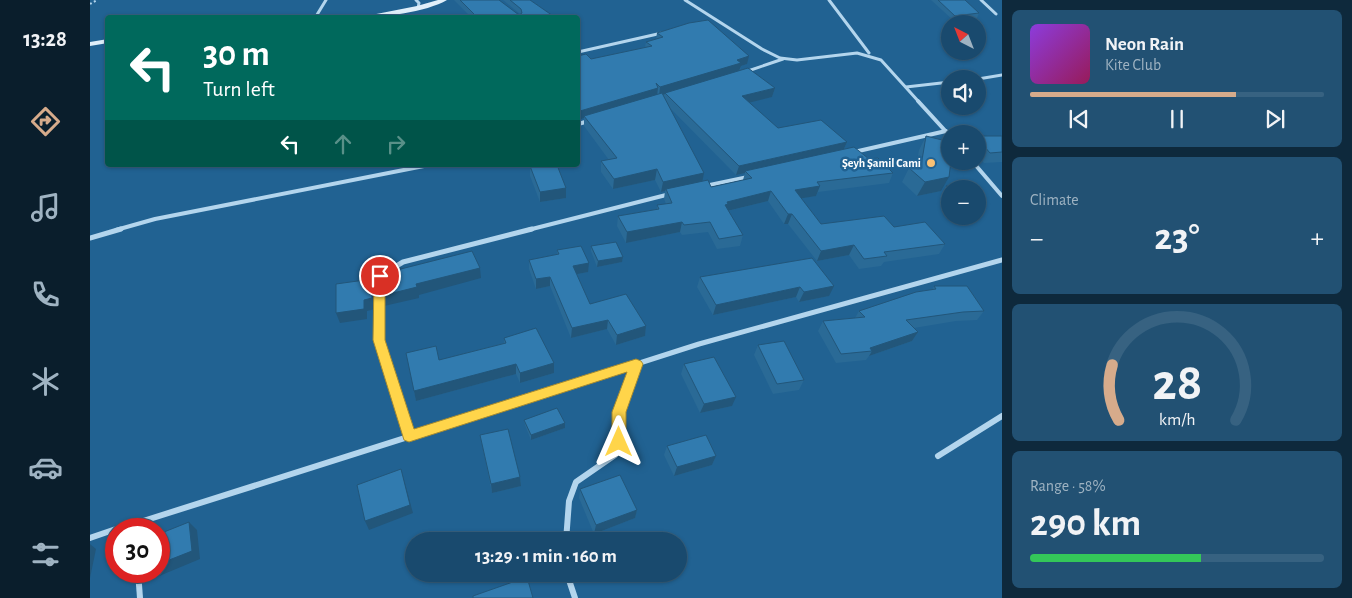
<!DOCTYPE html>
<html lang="en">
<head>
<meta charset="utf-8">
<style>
  :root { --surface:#194a6e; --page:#225173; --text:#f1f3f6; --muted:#9fb3c2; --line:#376281; --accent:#d6ab8b }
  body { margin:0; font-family:"Alegreya Sans",sans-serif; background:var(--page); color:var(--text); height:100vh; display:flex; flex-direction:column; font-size:19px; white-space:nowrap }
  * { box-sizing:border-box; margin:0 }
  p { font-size:16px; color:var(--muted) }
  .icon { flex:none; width:28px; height:28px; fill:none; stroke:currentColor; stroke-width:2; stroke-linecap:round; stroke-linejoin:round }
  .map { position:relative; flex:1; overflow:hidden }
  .side { display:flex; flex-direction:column; gap:10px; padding:10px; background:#0e293c; width:350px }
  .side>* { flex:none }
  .banner { position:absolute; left:15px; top:15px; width:475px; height:152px; border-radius:5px; box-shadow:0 1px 4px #0004,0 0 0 1px var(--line); background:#00695c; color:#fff; overflow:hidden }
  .needle { width:32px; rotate:318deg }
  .fabs { position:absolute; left:851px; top:15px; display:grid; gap:10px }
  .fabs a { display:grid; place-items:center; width:45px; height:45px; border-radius:50%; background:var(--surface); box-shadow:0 1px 4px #0004,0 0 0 1px var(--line); font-size:25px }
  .speed { position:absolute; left:15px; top:518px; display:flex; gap:10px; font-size:25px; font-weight:700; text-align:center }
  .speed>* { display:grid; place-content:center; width:65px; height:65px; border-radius:50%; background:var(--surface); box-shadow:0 1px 4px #0004,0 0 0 1px var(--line); line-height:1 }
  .speed .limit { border:8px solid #d22; background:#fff; color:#111 }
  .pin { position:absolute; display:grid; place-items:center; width:42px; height:42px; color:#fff; margin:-21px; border:2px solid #fff; border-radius:50%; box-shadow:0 1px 5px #0007 }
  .me { position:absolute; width:55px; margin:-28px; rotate:0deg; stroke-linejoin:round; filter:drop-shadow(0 0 4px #0008) }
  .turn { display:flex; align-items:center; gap:18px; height:105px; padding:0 15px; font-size:22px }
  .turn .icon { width:65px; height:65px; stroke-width:2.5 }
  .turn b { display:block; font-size:35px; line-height:42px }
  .lanes { display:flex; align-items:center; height:48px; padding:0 15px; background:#0003; justify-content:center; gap:25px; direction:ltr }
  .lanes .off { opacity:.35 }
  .big { font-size:38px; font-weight:600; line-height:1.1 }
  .side .card { flex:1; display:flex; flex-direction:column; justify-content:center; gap:8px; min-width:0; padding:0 18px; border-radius:8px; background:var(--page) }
  .side .dial { align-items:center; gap:0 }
  .dial svg { height:130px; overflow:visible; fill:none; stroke:var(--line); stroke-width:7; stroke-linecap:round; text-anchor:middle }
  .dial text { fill:var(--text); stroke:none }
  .song { display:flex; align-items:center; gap:15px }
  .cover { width:60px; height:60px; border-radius:8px; background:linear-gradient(135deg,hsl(270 70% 55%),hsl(330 70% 35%)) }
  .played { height:5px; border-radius:2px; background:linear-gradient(90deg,var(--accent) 70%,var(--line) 70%) }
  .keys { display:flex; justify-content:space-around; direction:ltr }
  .heat { display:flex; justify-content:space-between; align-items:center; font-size:28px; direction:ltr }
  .charge { height:8px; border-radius:4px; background:linear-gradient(90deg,#34c759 58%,var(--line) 0) }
  .trip { position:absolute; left:315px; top:532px; width:282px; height:50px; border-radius:25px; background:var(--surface); box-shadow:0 1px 4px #0004,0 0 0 1px var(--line); font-weight:600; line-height:50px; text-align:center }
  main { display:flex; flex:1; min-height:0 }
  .tab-bar { display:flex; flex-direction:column; width:90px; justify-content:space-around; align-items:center; background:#0a1e2c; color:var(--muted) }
  .tab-bar .icon { width:35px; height:35px }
  .tab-bar .current { color:var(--accent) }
  .tab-bar b { font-size:22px; color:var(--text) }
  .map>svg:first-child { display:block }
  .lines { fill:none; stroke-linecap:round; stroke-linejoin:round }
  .path { stroke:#b3d5ed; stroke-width:2; stroke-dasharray:2 2.5; stroke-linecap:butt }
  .street-far3 { stroke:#b3d5ed; stroke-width:3 }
  .street-far2 { stroke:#b3d5ed; stroke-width:4 }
  .street-far1 { stroke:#b3d5ed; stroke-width:5 }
  .street { stroke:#b3d5ed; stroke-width:6 }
  .secondary { fill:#e0effa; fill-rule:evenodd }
  .wall { fill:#2a6a96; fill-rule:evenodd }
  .shaded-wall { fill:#22567a }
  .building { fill:#317baf; stroke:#22567a }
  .route { fill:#ffd54a; stroke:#a68a30 }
  .poi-dot { fill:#f9c175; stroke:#216292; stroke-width:2 }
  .labels { text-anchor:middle; stroke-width:5; stroke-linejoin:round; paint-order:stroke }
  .far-poi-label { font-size:12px; font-weight:bold; fill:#fff; stroke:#216292; text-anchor:end }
</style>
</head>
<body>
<main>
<nav class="tab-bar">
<b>13:28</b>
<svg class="icon current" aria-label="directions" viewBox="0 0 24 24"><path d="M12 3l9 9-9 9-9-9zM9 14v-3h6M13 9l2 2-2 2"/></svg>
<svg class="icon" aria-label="music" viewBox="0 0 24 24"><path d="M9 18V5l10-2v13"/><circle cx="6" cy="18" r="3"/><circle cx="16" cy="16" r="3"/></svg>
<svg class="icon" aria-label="phone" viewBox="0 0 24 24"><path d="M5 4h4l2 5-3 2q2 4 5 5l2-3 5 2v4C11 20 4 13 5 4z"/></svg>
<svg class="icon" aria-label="climate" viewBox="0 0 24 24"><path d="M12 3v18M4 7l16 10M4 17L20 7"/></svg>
<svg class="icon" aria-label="car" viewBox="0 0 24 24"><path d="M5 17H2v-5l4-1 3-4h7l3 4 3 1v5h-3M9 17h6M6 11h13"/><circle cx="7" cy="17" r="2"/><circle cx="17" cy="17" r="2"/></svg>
<svg class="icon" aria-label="filters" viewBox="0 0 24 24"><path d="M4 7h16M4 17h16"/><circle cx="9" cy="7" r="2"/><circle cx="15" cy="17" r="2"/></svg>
</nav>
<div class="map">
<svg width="912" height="598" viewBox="0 0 912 598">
  <rect width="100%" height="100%" fill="#216292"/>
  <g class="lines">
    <path class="path" d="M 0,4 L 7,0"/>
    <g class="street-far3">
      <path d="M 326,0 L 329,3 L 328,8"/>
      <path d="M 595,0 L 672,49 L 690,58 L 707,60 L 767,53 L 791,60 L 829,102"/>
      <path d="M 739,0 L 779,53"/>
      <path d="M 891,0 L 906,14"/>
      <path d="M 225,18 L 236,0"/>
      <path d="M 488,52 L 572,33"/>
      <path d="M 655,72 L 693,59"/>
      <path d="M 888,79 L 912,75"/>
      <path d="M 816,87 L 860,82"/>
    </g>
    <g class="street-far2">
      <path d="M 828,101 L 860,136"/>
      <path d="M 488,124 L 499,121"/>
      <path d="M 764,152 L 856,131"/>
      <path d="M 882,161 L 912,196"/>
      <path d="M 615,186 L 658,177"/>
      <path d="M 26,230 L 65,219 L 339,165"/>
      <path d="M 438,230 L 580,194"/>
    </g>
    <g class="street-far1">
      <path d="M 0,238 L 31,229"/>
      <path d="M 306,393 L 289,340 L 290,276 L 313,262 L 442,229"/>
      <path d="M 456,393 L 609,344 L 912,260"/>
      <path d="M 536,393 L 547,364"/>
    </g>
    <g class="street">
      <path d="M 305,392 L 319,436"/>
      <path d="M 848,456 L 912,416"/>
      <path d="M 28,529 L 460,392"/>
      <path d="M 0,538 L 26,529"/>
      <path d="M 476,541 L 479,501 L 486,482 L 525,455 L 529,442 L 529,412 L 537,392"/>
      <path d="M 48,571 L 50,598"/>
      <path d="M 477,574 L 485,598"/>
    </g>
    <g class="secondary">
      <path d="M 348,0 L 357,0 C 337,12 290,18 266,18 L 327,6 Z"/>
      <path d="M 18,39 L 18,43 L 0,46 L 0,42 Z"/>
    </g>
  </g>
  <g class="wall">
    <path d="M 364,0 L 409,0 L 429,15 L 430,14 L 413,0 L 440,0 L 466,18 L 382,18 Z"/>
    <path d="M 841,0 L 875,0 L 889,13 L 887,18 L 863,20 Z"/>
    <path d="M 567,33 L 657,64 L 651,66 L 650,71 L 685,88 L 682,97 L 658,102 L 688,128 L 757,142 L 754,149 L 779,159 L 803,173 L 799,183 L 728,192 L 726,196 L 711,198 L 731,224 L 804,227 L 855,244 L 849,254 L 794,262 L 791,266 L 769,269 L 759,255 L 727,261 L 698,224 L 694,224 L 678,201 L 638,211 L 653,235 L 650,246 L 627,249 L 618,232 L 592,235 L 590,232 L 536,243 L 527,226 L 528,216 L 567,209 L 567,205 L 576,204 L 574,199 L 575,191 L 571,192 L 565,180 L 523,189 L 511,172 L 511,161 L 519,160 L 494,126 L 494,118 L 489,120 L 488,118 L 488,56 L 501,59 L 555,47 L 556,42 L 566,39 ZM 578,106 L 646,175 L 655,173 L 653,180 L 621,187 L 612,181 Z"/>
    <path d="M 836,136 L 851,191 L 827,196 L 812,182 L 819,168 L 826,167 L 829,150 Z"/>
    <path d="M 888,136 L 912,136 L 912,162 L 894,163 L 888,156 Z"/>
    <path d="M 440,166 L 476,188 L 476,198 L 450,202 L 440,176 Z"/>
    <path d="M 856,186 L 860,189 L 860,207 L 850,197 Z"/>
    <path d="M 888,192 L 895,200 L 888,210 Z"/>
    <path d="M 501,246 L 533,257 L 532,262 L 507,267 L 501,251 Z"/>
    <path d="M 467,250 L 498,272 L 487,274 L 500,304 L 556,326 L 555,336 L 526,345 L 517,329 L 481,338 L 460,286 L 446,289 L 439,269 L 439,260 L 467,254 Z"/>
    <path d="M 722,258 L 739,296 L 709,302 L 706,297 L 623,315 L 607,287 L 610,277 Z"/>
    <path d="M 844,286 L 894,311 L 887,320 L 866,321 L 824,328 L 828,332 L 822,341 L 779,356 L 776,360 L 746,363 L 728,331 L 733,321 L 765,318 L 769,311 L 842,290 Z"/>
    <path d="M 414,338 L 464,373 L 430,383 L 426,374 L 326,401 L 324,391 L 349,360 L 414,343 Z"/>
    <path d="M 668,345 L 714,380 L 709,390 L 683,394 L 664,355 Z"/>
    <path d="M 594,364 L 642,406 L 610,413 L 591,374 Z"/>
    <path d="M 434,420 L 475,423 L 475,428 L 441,440 L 435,425 Z"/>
    <path d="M 390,435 L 430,477 L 431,486 L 402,493 Z"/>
    <path d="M 577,446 L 626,456 L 622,465 L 584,476 L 574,455 Z"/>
    <path d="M 490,489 L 547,510 L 545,518 L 504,534 L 489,498 Z"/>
  </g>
  <g class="shaded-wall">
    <path d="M 659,56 L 657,64 L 651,66 L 649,71 L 569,96 L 570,87 Z"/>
    <path d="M 568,88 L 567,96 L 494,116 L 494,118 L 489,120 L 490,111 Z"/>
    <path d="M 685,88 L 682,97 L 650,105 L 652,96 Z"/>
    <path d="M 757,142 L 753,151 L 655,171 L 655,173 L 646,175 L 649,166 Z"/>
    <path d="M 567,169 L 565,180 L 523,189 L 524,179 Z"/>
    <path d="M 614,173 L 612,183 L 576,189 L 575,191 L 571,192 L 573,182 Z"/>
    <path d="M 859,177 L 851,191 L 827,196 L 835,182 Z"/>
    <path d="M 730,186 L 726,196 L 701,200 L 705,190 Z"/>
    <path d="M 476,188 L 476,198 L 450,202 L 450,192 Z"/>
    <path d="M 681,191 L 678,201 L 637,211 L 635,205 L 637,202 Z"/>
    <path d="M 698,214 L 702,214 L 698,224 L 694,224 Z"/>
    <path d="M 592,222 L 590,232 L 536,243 L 537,232 Z"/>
    <path d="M 764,245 L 759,255 L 727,261 L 731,251 Z"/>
    <path d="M 533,257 L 532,262 L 507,267 L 508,261 Z"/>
    <path d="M 499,263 L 498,272 L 482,275 L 483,266 Z"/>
    <path d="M 390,268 L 391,278 L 329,295 L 329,298 L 294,306 L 291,296 L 326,284 Z"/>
    <path d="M 460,277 L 460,286 L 446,289 L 446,279 Z"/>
    <path d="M 282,279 L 285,289 L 285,309 L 277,311 L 277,319 L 250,323 L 246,313 L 274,300 Z"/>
    <path d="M 744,286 L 739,296 L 709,302 L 714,292 Z"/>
    <path d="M 710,287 L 706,297 L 623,315 L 626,305 Z"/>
    <path d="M 518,320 L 517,329 L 481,338 L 482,328 Z"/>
    <path d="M 556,326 L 555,336 L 526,345 L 527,335 Z"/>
    <path d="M 828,332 L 822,341 L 779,356 L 782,351 L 780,348 Z"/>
    <path d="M 464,363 L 464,373 L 430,383 L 430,373 Z"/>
    <path d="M 426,364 L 426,374 L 326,401 L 324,391 Z"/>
    <path d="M 646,397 L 642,406 L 610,413 L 614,404 Z"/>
    <path d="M 475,423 L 475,428 L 441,440 L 441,435 Z"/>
    <path d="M 626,456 L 622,465 L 584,476 L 587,467 Z"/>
    <path d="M 311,469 L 323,513 L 279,530 L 275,521 Z"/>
    <path d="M 430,477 L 431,486 L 402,493 L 401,484 Z"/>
    <path d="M 547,510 L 545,518 L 504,534 L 506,525 Z"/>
    <path d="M 99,522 L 107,530 L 110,559 L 62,579 L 53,571 L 69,571 L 69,564 Z"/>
    <path d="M 0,544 L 6,549 L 0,578 Z"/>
  </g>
  <g class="building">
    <path d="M 370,0 L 409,0 L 429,15 L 432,13 L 431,9 L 420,0 L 440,0 L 466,18 L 388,18 Z"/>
    <path d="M 848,0 L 875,0 L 889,13 L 865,16 Z"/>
    <path d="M 618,20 L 659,56 L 647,60 L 651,63 L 570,87 L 566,83 L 568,88 L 490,111 L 488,108 L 488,56 L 496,54 L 501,59 L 562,46 L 556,42 L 573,37 L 567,33 L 599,23 Z"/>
    <path d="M 658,68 L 685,88 L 652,96 L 688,128 L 731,120 L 757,142 L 649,166 L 575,93 Z"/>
    <path d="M 572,93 L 614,173 L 573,182 L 567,169 L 524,179 L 511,161 L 527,158 L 494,116 Z"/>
    <path d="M 836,136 L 860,142 L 860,161 L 861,161 L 859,177 L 835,182 L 819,168 L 831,166 Z"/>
    <path d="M 888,136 L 912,136 L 912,152 L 900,153 L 888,139 Z"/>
    <path d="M 764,147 L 779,159 L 788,158 L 803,173 L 727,182 L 730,186 L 705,190 L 731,224 L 794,216 L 804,227 L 835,222 L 855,244 L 794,252 L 797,256 L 774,259 L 764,245 L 731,251 L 702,214 L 698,214 L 681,191 L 637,202 L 638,204 L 635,205 L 653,235 L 629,239 L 620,222 L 594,225 L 592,222 L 537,232 L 528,216 L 569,209 L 567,205 L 582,203 L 576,189 L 618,180 L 621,187 L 662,178 L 655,171 Z"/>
    <path d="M 448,165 L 467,165 L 476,188 L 450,192 L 440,166 Z"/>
    <path d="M 879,184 L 884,189 L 860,189 L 860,191 L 856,186 Z"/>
    <path d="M 888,192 L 895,200 L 888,200 Z"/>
    <path d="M 526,242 L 533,257 L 508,261 L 501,246 Z"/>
    <path d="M 491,246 L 499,263 L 483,266 L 500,304 L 536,294 L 556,326 L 527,335 L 518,320 L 482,328 L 460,277 L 446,279 L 439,260 L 469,254 L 467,250 Z"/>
    <path d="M 382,251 L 390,268 L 326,284 L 327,287 L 291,296 L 291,274 Z"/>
    <path d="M 722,258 L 744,286 L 714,292 L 710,287 L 626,305 L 610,277 Z"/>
    <path d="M 282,279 L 282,298 L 274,300 L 274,309 L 246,313 L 246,284 Z"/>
    <path d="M 844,286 L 877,286 L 894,311 L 873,312 L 816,320 L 828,332 L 780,348 L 782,351 L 751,354 L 733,321 L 775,317 L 769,311 L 826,292 L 846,289 Z"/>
    <path d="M 446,328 L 464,363 L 430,373 L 426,364 L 324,391 L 316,353 L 346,346 L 349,360 L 416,343 L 414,338 Z"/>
    <path d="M 694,341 L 714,380 L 687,384 L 668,345 Z"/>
    <path d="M 624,357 L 646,397 L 614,404 L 594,364 Z"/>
    <path d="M 467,408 L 475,423 L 441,435 L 434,420 Z"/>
    <path d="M 418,429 L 430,477 L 401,484 L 390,435 Z"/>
    <path d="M 616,435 L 626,456 L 587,467 L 577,446 Z"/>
    <path d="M 311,469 L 320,505 L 275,521 L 267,485 Z"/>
    <path d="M 530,475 L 547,510 L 506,525 L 490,489 Z"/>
    <path d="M 99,522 L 102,551 L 69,564 L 69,534 Z"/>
    <path d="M 437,577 L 443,598 L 383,598 L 383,596 Z"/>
  </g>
  <path class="route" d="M 290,272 L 295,276 L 295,340 L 324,429 L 546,359 L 551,361 L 553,364 L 536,412 L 536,442 L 534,447 L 529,448 L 524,447 L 522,442 L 522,412 L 537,372 L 319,442 L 314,440 L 283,340 L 284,276 Z"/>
  <circle class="poi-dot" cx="841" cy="163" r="5"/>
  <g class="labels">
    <g class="far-poi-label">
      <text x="831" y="167">Şeyh Şamil Cami</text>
    </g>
  </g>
</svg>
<div class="fabs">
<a><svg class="needle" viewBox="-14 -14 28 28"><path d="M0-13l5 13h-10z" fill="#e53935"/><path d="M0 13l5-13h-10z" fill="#9fb3c2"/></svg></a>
<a><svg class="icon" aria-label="sound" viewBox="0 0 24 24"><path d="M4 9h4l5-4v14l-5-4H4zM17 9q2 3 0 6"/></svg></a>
<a>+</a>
<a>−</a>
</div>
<div class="speed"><div class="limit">30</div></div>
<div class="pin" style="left:290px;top:276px;background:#d93025"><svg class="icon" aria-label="arrive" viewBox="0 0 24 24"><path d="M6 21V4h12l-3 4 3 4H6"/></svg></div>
<svg class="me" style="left:529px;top:442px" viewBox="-20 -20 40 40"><path d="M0-17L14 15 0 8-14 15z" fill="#ffd54a" stroke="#fff" stroke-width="4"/></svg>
<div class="trip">13:29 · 1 min · 160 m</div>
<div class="banner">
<div class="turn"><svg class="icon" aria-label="left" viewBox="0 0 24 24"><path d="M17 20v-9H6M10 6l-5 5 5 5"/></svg><div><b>30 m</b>Turn left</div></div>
<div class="lanes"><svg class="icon" aria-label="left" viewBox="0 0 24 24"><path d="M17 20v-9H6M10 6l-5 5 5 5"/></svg><svg class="icon off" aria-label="ahead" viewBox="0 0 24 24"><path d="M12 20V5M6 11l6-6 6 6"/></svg><svg class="icon off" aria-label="right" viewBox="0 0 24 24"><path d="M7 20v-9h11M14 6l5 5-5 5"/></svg></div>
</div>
</div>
<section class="side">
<div class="card">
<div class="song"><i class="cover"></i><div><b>Neon Rain</b><p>Kite Club</p></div></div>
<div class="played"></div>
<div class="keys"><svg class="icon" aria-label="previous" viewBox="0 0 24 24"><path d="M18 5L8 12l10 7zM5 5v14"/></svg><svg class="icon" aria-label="pause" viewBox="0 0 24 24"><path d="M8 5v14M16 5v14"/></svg><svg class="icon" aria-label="next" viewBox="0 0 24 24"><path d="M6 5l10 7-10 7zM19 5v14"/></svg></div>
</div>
<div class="card"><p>Climate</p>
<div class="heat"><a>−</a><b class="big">23°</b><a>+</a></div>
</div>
<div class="card dial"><svg viewBox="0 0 100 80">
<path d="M14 69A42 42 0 1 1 86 69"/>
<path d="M14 69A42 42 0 0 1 10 35" stroke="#d6ab8b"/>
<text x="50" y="56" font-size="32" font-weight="700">28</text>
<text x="50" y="72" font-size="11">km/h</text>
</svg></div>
<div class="card"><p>Range · 58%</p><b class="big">290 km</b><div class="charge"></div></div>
</section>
</main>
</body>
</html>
